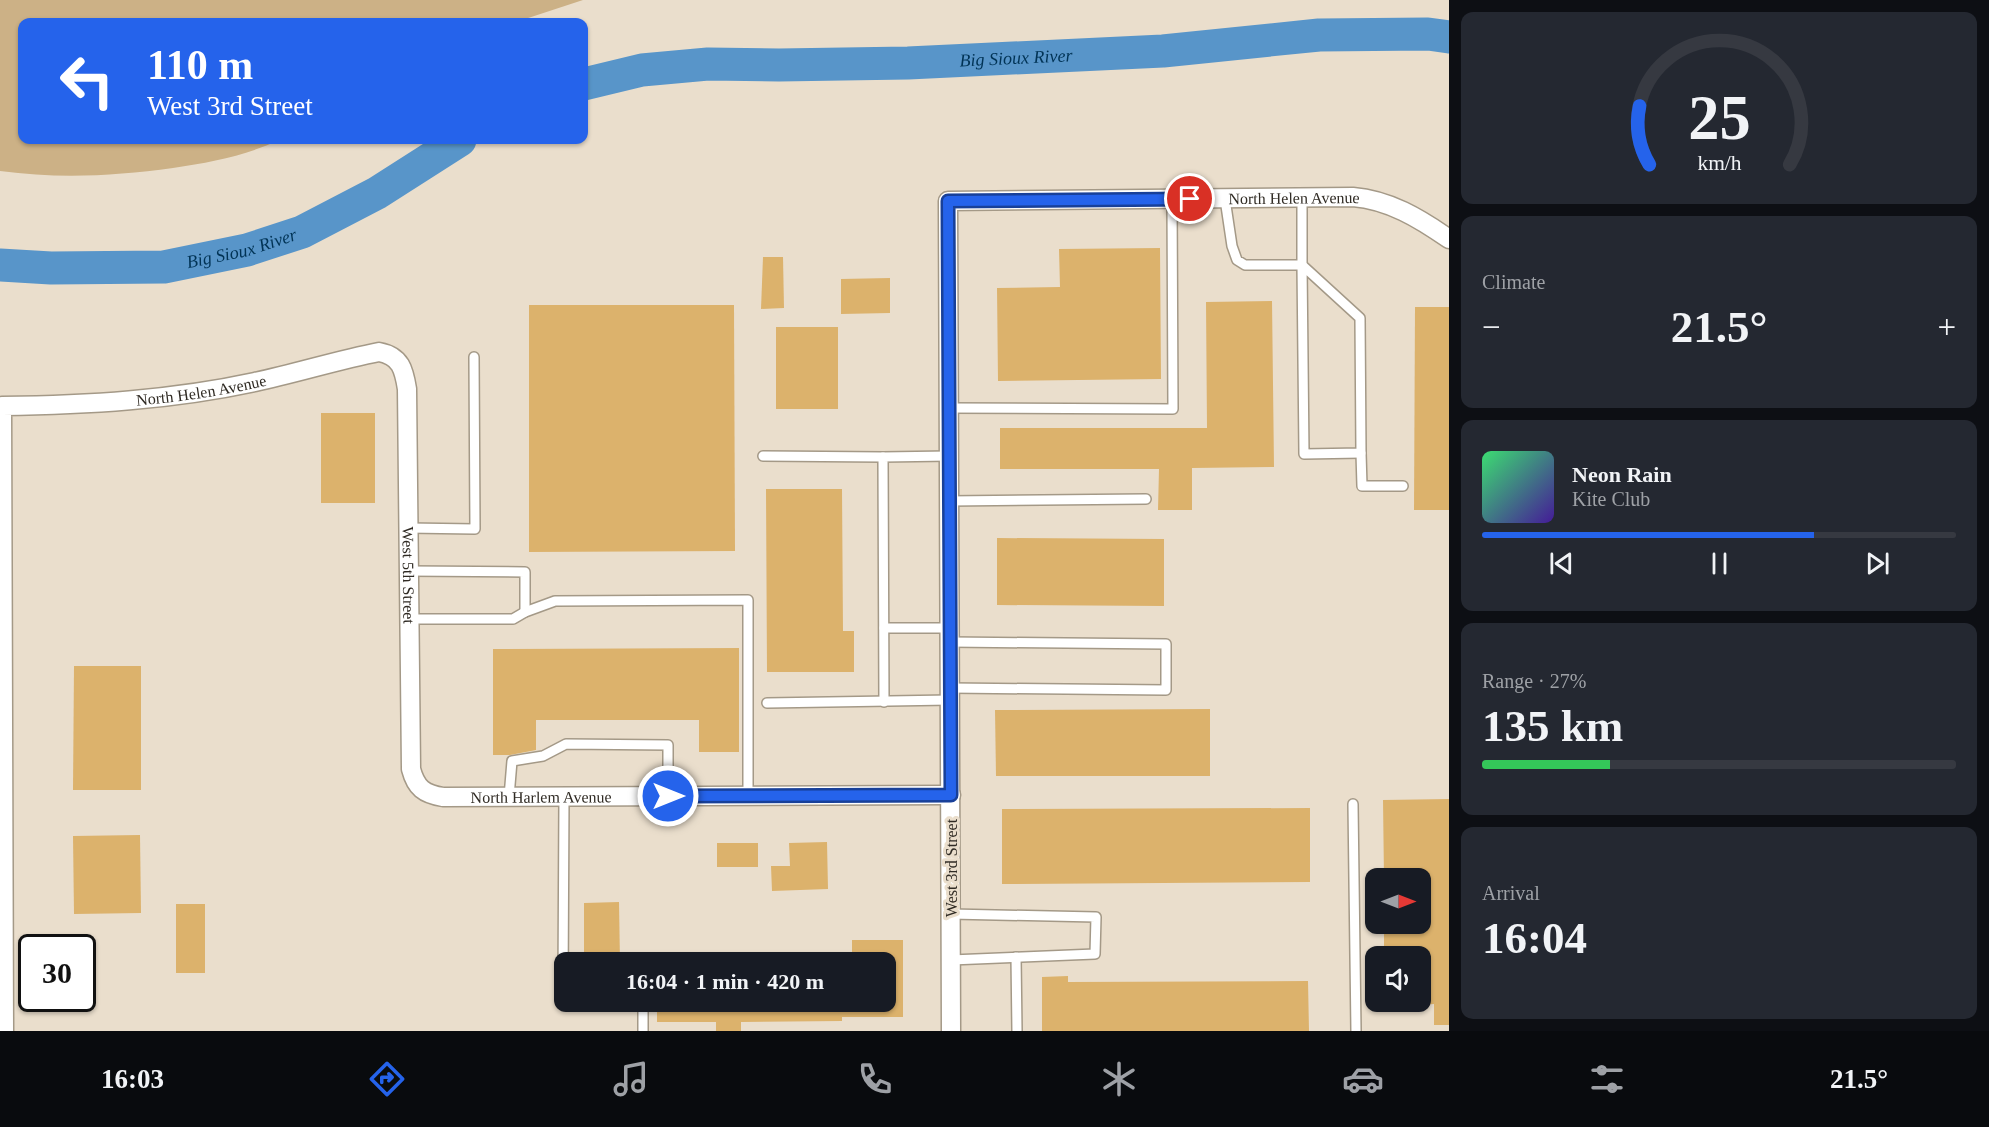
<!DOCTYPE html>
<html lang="en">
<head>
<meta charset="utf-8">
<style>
  :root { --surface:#171b24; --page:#242831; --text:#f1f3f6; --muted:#9ea1a6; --line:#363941; --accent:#2563eb }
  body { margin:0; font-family:"Times New Roman",serif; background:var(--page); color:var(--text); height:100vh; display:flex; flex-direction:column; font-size:22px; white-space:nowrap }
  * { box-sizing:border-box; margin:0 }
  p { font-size:20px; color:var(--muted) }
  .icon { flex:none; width:33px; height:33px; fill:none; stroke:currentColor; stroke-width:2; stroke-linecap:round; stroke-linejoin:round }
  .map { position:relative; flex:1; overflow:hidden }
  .panel { display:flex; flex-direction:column; gap:12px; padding:12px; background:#0d0f14; width:540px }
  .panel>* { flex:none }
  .top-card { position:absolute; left:18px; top:18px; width:570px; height:126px; border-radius:12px; box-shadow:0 2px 4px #0004; background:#2563eb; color:#fff; overflow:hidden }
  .needle { width:39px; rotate:90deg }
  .controls { position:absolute; left:1365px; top:868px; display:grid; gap:12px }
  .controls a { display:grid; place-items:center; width:66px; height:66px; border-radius:12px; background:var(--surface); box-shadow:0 2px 4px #0004; font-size:30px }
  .speed { position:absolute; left:18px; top:934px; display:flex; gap:12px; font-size:30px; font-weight:700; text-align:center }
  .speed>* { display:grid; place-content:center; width:78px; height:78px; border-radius:50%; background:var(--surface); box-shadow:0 2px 4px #0004; line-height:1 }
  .speed .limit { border:3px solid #111; border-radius:9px; background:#fff; color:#111 }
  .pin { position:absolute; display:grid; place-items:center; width:51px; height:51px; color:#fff; margin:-26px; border:3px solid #fff; border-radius:50%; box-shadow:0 2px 6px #0007 }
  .me { position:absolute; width:66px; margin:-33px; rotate:90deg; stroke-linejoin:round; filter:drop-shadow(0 0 4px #0008) }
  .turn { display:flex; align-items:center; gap:21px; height:126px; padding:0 30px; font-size:27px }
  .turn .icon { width:78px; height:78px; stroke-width:2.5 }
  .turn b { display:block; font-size:42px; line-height:51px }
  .big { font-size:45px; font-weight:700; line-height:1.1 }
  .panel .card { flex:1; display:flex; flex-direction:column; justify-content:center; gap:9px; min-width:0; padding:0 21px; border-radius:12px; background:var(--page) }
  .panel .dial { align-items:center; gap:0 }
  .dial svg { height:156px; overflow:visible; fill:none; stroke:var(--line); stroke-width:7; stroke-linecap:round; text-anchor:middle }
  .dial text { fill:var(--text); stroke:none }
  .song { display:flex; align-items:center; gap:18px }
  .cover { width:72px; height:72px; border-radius:9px; background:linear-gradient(135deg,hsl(140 70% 55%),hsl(260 70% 35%)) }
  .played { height:6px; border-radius:3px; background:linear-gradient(90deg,var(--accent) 70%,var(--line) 70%) }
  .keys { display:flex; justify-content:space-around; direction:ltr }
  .heat { display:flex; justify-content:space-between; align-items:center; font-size:33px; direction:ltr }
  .charge { height:9px; border-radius:4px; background:linear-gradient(90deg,#34c759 27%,var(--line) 0) }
  .trip { position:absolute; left:554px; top:952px; width:342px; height:60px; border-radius:12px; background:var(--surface); box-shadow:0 2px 4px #0004; font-weight:700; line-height:60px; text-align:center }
  .tab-bar { display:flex; height:96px; justify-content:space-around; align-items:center; background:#090b0e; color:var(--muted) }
  .tab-bar .icon { width:42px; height:42px }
  .tab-bar .selected { color:var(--accent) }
  .tab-bar b { font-size:27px; color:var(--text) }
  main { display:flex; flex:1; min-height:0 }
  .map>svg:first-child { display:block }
  .green { fill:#ccb186 }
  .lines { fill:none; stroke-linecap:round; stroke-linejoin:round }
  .river { stroke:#5895c9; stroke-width:33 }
  .building { fill:#dcb26c }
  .lane-casing { stroke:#a49987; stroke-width:12 }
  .street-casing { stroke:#a49987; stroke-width:21 }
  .lane { stroke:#fff; stroke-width:9 }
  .street { stroke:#fff; stroke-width:18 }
  .route-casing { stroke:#184099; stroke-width:15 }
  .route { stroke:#2563eb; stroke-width:10 }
  .labels { text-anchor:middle; stroke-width:6; stroke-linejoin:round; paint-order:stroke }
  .street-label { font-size:16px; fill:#302b24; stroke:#eadecc }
  .water-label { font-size:18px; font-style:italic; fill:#013355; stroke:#eadecc }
</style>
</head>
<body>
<main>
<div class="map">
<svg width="1449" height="1031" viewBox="0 0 1449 1031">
  <rect width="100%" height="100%" fill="#eadecc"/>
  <path class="green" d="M 0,0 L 583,0 L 516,22 L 22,22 L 22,140 L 279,140 C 245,156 211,162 173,168 C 115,176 59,179 0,171 Z"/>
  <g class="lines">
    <g class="river">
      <path id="s1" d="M 584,84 L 642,70 L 708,64 L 779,65 L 908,63 L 1163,51 L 1319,35 L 1428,34 L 1449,37"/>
      <path id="s2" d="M 0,265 L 51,268 L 164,267 L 247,250 L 302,232 L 377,193 L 460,140"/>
    </g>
  </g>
  <g class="building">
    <path d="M 1160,248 L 1161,379 L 998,381 L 997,288 L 1060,287 L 1059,249 Z"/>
    <path d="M 763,257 L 783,257 L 784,308 L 761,309 Z"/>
    <path d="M 890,278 L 890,313 L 841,314 L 841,279 Z"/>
    <path d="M 1272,301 L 1274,467 L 1192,468 L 1192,510 L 1158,510 L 1159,469 L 1000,469 L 1000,428 L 1207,428 L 1206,302 Z"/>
    <path d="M 529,305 L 734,305 L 735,551 L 529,552 Z"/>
    <path d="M 1415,307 L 1449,307 L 1449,510 L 1414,510 Z"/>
    <rect x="776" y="327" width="62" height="82"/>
    <rect x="321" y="413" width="54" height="90"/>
    <path d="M 766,489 L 842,489 L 843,631 L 854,631 L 854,672 L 767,672 Z"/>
    <path d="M 997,538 L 1164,539 L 1164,606 L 997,605 Z"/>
    <path d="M 739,648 L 739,752 L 699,752 L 699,720 L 536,720 L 536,750 L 510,755 L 493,755 L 493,649 Z"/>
    <path d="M 74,666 L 141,666 L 141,790 L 73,790 Z"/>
    <path d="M 1210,709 L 1210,776 L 996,776 L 995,710 Z"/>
    <path d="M 1449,799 L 1449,1025 L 1434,1025 L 1434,1004 L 1420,1005 L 1420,957 L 1384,957 L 1384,924 L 1420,924 L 1420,879 L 1384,879 L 1383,800 Z"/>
    <path d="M 1310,808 L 1310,882 L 1002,884 L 1002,809 Z"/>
    <path d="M 140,835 L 141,913 L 74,914 L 73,836 Z"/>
    <path d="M 827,842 L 828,889 L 772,891 L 771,866 L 790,866 L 789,843 Z"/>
    <rect x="717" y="843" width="41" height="24"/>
    <path d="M 619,902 L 620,963 L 584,963 L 584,903 Z"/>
    <rect x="176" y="904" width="29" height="69"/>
    <path d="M 852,940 L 903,940 L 903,1017 L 842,1017 L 842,1021 L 741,1022 L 741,1031 L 716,1031 L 716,1022 L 657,1022 L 657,1002 L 885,1002 L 885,963 L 852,963 Z"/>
    <path d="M 1068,976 L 1068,982 L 1308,981 L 1309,1031 L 1042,1031 L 1042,977 Z"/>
  </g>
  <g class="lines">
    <defs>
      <g id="lane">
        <path d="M 1225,199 L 1232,246 L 1237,260 L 1245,265 L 1302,265 L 1302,197"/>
        <path d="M 1302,265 L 1360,318 L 1361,453 L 1304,454 Z"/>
        <path d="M 949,408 L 1173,409 L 1172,199"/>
        <path d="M 1361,453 L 1362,486 L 1403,486"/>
        <path d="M 763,456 L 883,457"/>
        <path d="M 949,501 L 1146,499"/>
        <path d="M 408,528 L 475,529 L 474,357"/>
        <path d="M 408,571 L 525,572 L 525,612"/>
        <path d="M 408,619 L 513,619 L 525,612 L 555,601 L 748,600 L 748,796"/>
        <path d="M 884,628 L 950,628"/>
        <path d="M 950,642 L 1166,644 L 1166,690 L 950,688"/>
        <path d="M 884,702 L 883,457 L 949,456"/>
        <path d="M 767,703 L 950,700"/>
        <path d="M 509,797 L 512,761 L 543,756 L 566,744 L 668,745 L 668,796"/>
        <path d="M 1353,804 L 1356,1031"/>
        <path d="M 951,914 L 1096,917 L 1095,954 L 951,960"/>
        <path d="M 1016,957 L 1017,1031"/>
        <path d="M 563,985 L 564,797"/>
        <path d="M 643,1002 L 643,1031"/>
      </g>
      <g id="street">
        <path id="s3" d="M 4,1031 L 2,406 C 87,405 172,400 255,382 C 297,373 338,360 379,352 C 401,356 404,370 407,389 L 411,769 C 416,788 424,794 443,797 L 951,795"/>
        <path id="s4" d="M 951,1031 L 948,201 L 1353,197 C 1389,200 1419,218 1449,239"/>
      </g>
    </defs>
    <use href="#lane" class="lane-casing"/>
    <use href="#street" class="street-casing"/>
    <use href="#lane" class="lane"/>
    <use href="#street" class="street"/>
  </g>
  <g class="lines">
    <defs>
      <path id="route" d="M 668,796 L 951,795 L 948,201 L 1190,199"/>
    </defs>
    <use href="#route" class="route-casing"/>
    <use href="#route" class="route"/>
  </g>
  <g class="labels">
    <g class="street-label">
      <text dy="6" stroke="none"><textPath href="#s4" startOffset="1176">North Helen Avenue</textPath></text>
      <text dy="6" stroke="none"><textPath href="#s3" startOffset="825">North Helen Avenue</textPath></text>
      <text dy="6" stroke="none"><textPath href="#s3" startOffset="1244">West 5th Street</textPath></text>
      <text dy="6" stroke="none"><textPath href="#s3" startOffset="1582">North Harlem Avenue</textPath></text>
      <text transform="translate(951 868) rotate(-90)" y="6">West 3rd Street</text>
    </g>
    <g class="water-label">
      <text dy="6" stroke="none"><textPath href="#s1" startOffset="434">Big Sioux River</textPath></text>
      <text dy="6" stroke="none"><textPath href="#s2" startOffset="244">Big Sioux River</textPath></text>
    </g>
  </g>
</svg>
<div class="controls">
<a><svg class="needle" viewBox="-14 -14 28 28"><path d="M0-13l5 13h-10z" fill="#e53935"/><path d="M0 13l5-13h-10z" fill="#9ea1a6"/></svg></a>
<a><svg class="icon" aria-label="sound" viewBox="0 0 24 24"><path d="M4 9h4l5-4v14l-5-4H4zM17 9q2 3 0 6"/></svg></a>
</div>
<div class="speed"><div class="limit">30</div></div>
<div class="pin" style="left:1190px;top:199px;background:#d93025"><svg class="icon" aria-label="arrive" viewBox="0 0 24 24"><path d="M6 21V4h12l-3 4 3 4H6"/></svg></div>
<svg class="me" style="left:668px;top:796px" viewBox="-20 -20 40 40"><circle r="17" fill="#2563eb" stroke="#fff" stroke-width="3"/><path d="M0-11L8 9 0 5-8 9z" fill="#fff"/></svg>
<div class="trip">16:04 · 1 min · 420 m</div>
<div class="top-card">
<div class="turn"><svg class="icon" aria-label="left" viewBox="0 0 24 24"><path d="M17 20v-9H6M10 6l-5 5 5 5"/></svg><div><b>110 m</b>West 3rd Street</div></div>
</div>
</div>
<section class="panel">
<div class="card dial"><svg viewBox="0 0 100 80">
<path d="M14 69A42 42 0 1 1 86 69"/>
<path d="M14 69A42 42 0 0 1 9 39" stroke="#2563eb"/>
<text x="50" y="56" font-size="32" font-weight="700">25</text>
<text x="50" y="72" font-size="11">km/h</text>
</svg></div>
<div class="card"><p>Climate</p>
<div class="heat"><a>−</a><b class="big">21.5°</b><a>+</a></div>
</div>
<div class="card">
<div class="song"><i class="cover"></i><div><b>Neon Rain</b><p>Kite Club</p></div></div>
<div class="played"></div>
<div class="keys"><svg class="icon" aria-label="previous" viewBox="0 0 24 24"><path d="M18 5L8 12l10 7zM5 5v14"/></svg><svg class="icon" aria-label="pause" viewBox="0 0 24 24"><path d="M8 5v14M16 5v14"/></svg><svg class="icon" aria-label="next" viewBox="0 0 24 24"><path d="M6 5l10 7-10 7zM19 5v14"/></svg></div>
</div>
<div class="card"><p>Range · 27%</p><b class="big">135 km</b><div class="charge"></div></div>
<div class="card"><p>Arrival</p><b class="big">16:04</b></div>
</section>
</main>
<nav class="tab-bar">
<b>16:03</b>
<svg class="icon selected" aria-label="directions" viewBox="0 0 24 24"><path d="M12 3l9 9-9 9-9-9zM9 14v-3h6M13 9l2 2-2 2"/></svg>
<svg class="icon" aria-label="music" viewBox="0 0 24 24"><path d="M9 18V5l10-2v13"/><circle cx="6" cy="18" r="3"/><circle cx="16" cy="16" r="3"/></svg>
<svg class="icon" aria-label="phone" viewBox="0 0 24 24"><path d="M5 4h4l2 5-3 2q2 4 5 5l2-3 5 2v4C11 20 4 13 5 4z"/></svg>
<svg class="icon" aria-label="climate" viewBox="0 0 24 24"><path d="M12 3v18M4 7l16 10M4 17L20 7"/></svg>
<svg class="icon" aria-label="car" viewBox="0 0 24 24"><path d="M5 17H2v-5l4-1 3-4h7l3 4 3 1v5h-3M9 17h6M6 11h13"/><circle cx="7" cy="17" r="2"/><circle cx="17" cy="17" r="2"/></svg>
<svg class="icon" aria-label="filters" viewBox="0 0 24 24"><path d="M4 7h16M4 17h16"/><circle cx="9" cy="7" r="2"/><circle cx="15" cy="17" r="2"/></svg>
<b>21.5°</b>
</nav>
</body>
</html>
